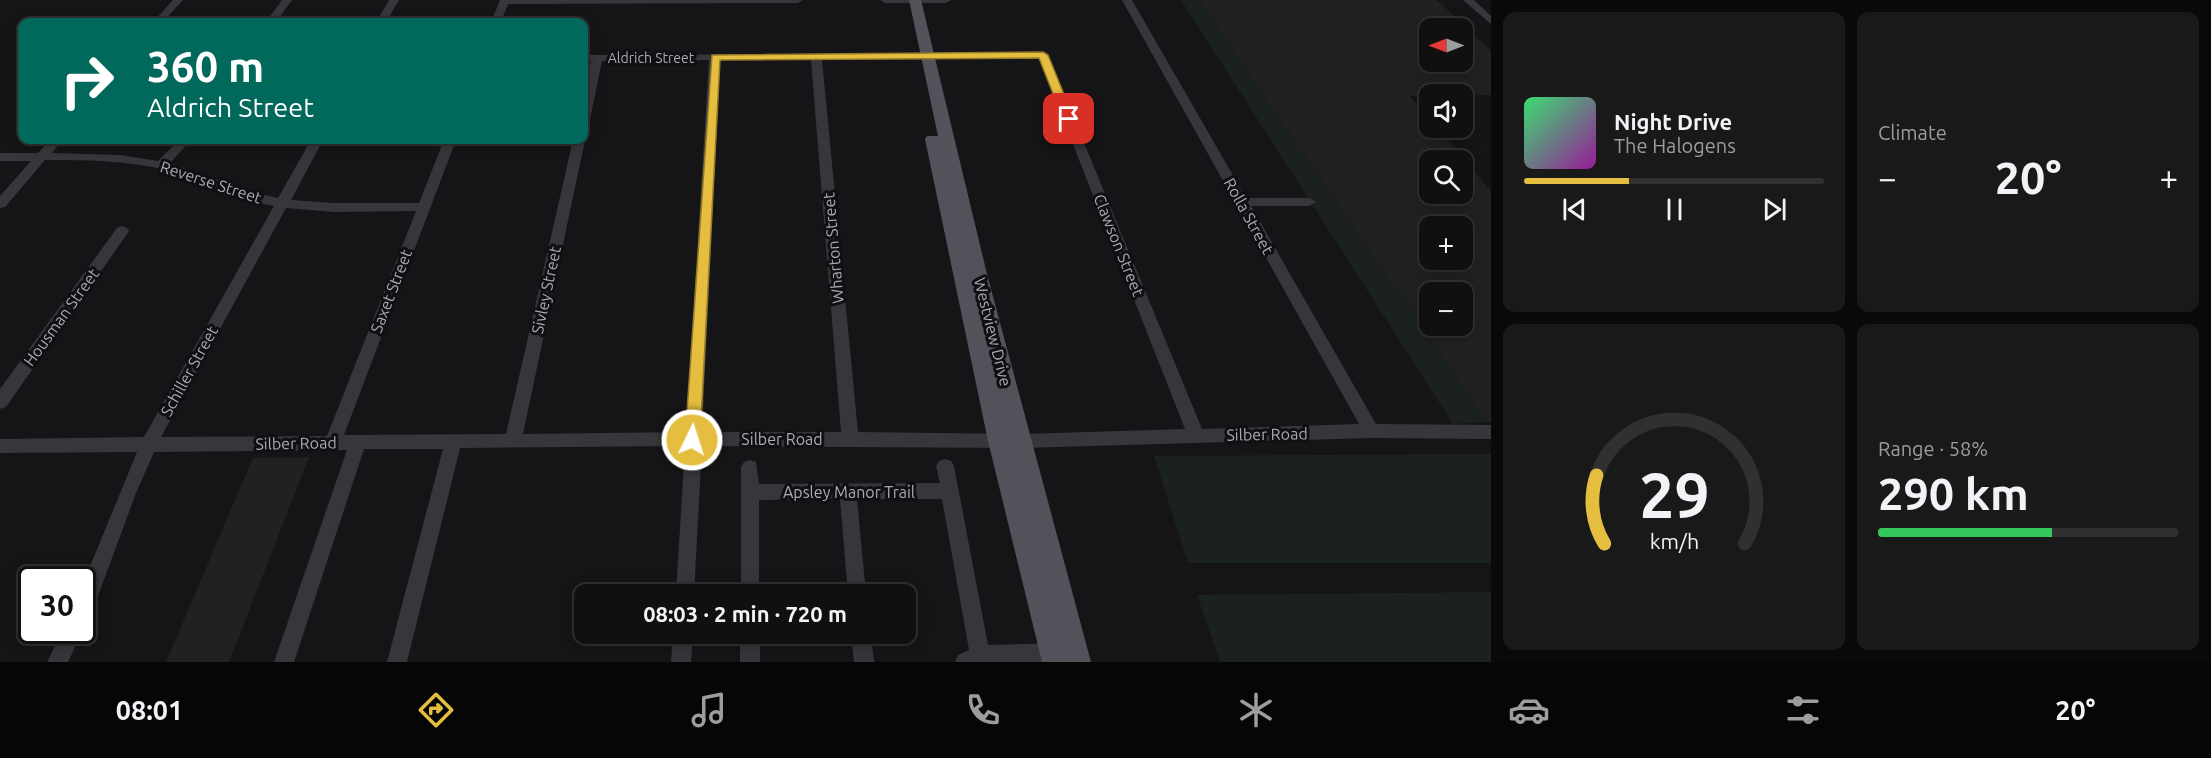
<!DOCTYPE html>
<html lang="en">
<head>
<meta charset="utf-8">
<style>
  :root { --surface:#101011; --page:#19191a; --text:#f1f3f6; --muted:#9c9d9f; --line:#303031; --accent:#e5bd3f }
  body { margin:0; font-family:Ubuntu,sans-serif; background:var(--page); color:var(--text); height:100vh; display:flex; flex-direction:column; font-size:22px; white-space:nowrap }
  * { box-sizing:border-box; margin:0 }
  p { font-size:20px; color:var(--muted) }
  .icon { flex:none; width:33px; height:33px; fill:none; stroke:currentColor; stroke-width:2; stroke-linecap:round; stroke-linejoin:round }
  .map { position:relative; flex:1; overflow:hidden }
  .drawer { display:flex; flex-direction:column; gap:12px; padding:12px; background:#090909; width:720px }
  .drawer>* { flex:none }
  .banner { position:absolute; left:18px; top:18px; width:570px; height:126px; border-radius:12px; box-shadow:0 3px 15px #0003,0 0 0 2px var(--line); background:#00695c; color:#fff; overflow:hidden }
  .needle { width:39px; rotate:270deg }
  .tools { position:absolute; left:1419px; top:18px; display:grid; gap:12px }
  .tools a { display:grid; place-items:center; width:54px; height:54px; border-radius:12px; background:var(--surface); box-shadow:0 3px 15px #0003,0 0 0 2px var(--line); font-size:30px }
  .speed { position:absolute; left:18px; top:566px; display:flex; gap:12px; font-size:30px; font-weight:700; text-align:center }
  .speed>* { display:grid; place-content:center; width:78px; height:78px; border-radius:50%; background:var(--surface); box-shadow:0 3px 15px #0003,0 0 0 2px var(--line); line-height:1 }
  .speed .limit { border:3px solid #111; border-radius:9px; background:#fff; color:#111 }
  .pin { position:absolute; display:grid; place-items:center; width:51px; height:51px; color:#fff; margin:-26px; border-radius:12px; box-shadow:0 3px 9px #0006 }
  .me { position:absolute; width:66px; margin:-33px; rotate:4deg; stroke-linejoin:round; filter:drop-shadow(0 0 4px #0008) }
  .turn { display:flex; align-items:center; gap:21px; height:126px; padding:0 30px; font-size:27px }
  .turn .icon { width:78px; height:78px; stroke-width:2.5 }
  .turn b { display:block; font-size:42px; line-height:51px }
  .big { font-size:45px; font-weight:600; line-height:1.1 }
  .drawer .tile { flex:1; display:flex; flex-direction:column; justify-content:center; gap:9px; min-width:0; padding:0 21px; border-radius:12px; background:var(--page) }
  .drawer .dial { align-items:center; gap:0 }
  .dial svg { height:156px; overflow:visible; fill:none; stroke:var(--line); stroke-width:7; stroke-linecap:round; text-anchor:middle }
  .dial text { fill:var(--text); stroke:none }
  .song { display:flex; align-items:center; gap:18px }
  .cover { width:72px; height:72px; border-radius:9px; background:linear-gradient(135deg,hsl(140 70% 55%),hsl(300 70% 35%)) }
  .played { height:6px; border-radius:3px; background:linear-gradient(90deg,var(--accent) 35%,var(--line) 35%) }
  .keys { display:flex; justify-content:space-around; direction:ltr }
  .heat { display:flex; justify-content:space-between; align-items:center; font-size:33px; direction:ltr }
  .charge { height:9px; border-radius:4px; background:linear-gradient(90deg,#34c759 58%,var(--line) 0) }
  .drawer .tiles { flex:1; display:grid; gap:12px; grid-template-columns:repeat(2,1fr) }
  .trip { position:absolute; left:574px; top:584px; width:342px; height:60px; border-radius:12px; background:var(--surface); box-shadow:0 3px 15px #0003,0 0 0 2px var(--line); font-weight:600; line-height:60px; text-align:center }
  .menu { display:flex; height:96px; justify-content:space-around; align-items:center; background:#060607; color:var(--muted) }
  .menu .icon { width:42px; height:42px }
  .menu .selected { color:var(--accent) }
  .menu b { font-size:27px; color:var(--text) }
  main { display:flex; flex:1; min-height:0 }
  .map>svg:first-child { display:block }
  .built { fill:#212124; fill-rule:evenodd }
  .green { fill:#1b211d }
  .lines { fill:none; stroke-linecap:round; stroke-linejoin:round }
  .minor { fill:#36373b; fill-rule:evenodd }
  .major { fill:#52535a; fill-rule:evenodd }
  .route { fill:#e5bd3f; stroke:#957b29; stroke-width:1.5 }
  .labels { text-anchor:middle; stroke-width:6; stroke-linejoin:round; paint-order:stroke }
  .far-street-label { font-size:14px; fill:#a8abb6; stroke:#101012 }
  .street-label { font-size:16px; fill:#a8abb6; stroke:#101012 }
</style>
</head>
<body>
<main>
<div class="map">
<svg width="1491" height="662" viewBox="0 0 1491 662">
  <rect width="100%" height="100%" fill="#151517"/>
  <g class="built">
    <path d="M 1199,0 L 1437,0 L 1491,51 L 1491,95 L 1410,96 L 1429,119 L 1430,128 L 1437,128 L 1491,191 L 1491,422 L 1487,422 ZM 1430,28 L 1462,28 L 1462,62 L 1430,62 ZM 1430,160 L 1462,160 L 1462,194 L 1430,194 ZM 1430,226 L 1462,226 L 1462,260 L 1430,260 ZM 1430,292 L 1462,292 L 1462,326 L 1430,326 Z"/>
    <path d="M 309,457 L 229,662 L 166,662 L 253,458 Z"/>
  </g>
  <g class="green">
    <path d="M 1181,0 L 1199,0 L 1487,422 L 1453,424 Z"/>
    <path d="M 1491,454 L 1491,563 L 1188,563 L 1154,456 Z"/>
    <path d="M 1491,592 L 1491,662 L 1220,662 L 1197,595 Z"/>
  </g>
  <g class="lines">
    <g class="minor">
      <path d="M 173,0 L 183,0 L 163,22 L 153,22 Z"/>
      <path d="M 282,0 L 292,0 L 276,22 L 266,22 Z"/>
      <path d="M 389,0 L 399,0 L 386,22 L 376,22 Z"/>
      <path d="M 500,0 L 803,0 L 798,3 L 508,4 L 501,22 L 491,22 Z"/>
      <path d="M 880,0 L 951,0 L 946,3 L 885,3 Z"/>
      <path d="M 1122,0 L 1132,0 L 1246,198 L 1309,198 L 1316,202 L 1309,206 L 1251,206 L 1376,424 L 1491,425 L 1491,439 L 1371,438 L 1022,448 L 702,446 L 694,594 L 676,594 L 685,446 L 460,448 L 407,662 L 387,662 L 443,449 L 364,449 L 294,662 L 274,662 L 347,450 L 154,452 L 136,493 L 92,612 L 89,619 L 82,621 L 82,586 L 137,452 L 0,453 L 0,439 L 144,437 L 274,206 C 237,199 204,181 169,171 C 129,160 86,160 45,160 L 5,207 L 0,208 L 0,196 L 31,161 L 0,161 L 0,153 L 38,153 L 50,140 L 62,140 L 52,153 L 120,155 L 158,161 L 179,140 L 191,140 L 170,163 L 253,192 L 278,198 L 311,140 L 323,140 L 291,200 L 334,203 L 419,203 L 444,140 L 456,140 L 344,435 L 506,434 L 573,140 L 584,138 L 585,140 L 523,434 L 686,432 L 709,60 L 602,61 L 590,119 L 584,123 L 584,95 L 591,61 L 584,61 L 584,55 L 1047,53 L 1202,429 L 1359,424 ZM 1039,58 L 1185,429 L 1022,434 L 858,432 L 822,60 ZM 720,60 L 811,60 L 841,432 L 702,432 ZM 286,208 L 334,212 L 416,211 L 327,436 L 161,437 Z"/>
      <path d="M 1463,0 L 1474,0 L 1491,16 L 1491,24 Z"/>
      <path d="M 122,226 L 127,228 L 129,231 L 127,234 L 6,407 L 0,409 L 0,389 L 117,228 Z"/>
      <path d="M 945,459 L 951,461 L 954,466 L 988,645 L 1059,643 L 1066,646 L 1069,653 L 1066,660 L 1061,662 L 955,662 L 958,655 L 969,650 L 942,499 L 857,499 L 866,594 L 848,594 L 840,499 L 759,500 L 759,594 L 741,594 L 741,467 L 744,462 L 750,460 L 756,462 L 759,484 L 940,483 L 936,466 L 939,461 Z"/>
      <path d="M 82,629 L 83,630 L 68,662 L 47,662 L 63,630 Z"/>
      <path d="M 673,633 L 693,633 L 691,662 L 671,662 Z"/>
      <rect x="740" y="633" width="20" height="29"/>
      <path d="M 851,633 L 871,633 L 874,662 L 854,662 Z"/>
    </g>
    <path class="major" d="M 909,0 L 921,0 L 987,274 L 1091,662 L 1042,662 L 988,441 L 925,139 L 927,136 L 938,136 Z"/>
  </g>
  <path class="route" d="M 1043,52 L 1048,55 L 1074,119 L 1072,121 L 1063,119 L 1039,58 L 720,60 L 700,440 L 698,444 L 687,444 L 685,440 L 712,55 Z"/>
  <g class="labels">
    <g class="far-street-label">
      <text x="651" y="63">Aldrich Street</text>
    </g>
    <g class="street-label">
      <text transform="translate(211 182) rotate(18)" y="6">Reverse Street</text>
      <text transform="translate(1249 216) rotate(61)" y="6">Rolla Street</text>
      <text transform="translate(1119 245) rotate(68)" y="6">Clawson Street</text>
      <text transform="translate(833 248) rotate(-95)" y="6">Wharton Street</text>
      <text transform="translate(546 290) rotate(-78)" y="6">Sivley Street</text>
      <text transform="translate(391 291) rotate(-69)" y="6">Saxet Street</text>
      <text transform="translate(61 317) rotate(-54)" y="6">Housman Street</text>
      <text transform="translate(993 332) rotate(76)" y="6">Westview Drive</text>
      <text transform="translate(189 371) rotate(-61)" y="6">Schiller Street</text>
      <text transform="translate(1267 434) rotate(-1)" y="6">Silber Road</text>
      <text x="782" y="445">Silber Road</text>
      <text transform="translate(296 443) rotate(-1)" y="6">Silber Road</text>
      <text x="849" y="498">Apsley Manor Trail</text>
    </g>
  </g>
</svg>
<div class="tools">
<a><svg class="needle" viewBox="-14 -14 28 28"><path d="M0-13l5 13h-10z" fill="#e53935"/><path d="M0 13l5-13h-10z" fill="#9c9d9f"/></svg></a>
<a><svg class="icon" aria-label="sound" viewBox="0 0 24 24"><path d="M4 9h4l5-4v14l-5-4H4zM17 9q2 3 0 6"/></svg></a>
<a><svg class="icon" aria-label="search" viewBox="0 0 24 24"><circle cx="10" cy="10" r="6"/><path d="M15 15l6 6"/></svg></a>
<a>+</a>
<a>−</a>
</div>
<div class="speed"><div class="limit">30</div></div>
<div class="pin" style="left:1069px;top:119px;background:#d93025"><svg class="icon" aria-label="arrive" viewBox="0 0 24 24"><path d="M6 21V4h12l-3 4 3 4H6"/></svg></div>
<svg class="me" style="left:692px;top:440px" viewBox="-20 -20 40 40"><circle r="17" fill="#e5bd3f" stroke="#fff" stroke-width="3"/><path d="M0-11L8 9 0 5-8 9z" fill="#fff"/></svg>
<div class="trip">08:03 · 2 min · 720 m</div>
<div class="banner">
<div class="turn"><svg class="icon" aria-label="right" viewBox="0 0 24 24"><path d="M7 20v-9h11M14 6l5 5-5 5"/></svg><div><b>360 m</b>Aldrich Street</div></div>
</div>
</div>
<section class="drawer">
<div class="tiles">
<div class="tile">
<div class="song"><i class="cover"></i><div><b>Night Drive</b><p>The Halogens</p></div></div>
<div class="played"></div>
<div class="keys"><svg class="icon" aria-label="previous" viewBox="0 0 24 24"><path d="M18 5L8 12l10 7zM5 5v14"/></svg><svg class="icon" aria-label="pause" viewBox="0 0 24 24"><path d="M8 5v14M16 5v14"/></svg><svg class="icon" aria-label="next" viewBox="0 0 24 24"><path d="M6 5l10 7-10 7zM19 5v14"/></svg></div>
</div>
<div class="tile"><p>Climate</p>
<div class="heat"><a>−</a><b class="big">20°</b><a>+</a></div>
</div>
<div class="tile dial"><svg viewBox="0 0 100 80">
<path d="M14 69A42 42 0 1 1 86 69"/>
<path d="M14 69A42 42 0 0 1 10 34" stroke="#e5bd3f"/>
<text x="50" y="56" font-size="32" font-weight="700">29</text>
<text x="50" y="72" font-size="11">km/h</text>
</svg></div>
<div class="tile"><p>Range · 58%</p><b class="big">290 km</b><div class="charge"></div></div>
</div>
</section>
</main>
<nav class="menu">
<b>08:01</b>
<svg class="icon selected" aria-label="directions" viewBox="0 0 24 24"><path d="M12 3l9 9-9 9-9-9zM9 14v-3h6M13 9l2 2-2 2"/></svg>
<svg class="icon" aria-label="music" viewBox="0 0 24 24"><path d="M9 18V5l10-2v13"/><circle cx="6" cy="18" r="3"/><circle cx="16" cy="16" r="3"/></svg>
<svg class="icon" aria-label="phone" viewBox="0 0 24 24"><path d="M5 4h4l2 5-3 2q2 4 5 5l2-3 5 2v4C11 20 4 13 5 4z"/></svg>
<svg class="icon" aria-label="climate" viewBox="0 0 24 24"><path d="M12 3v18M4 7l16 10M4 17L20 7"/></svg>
<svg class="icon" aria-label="car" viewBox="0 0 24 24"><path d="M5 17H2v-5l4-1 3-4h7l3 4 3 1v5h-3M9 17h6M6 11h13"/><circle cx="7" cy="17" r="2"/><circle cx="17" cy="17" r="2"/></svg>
<svg class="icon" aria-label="filters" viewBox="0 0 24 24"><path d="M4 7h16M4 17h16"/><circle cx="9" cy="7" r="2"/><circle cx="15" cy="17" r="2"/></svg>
<b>20°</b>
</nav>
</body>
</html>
